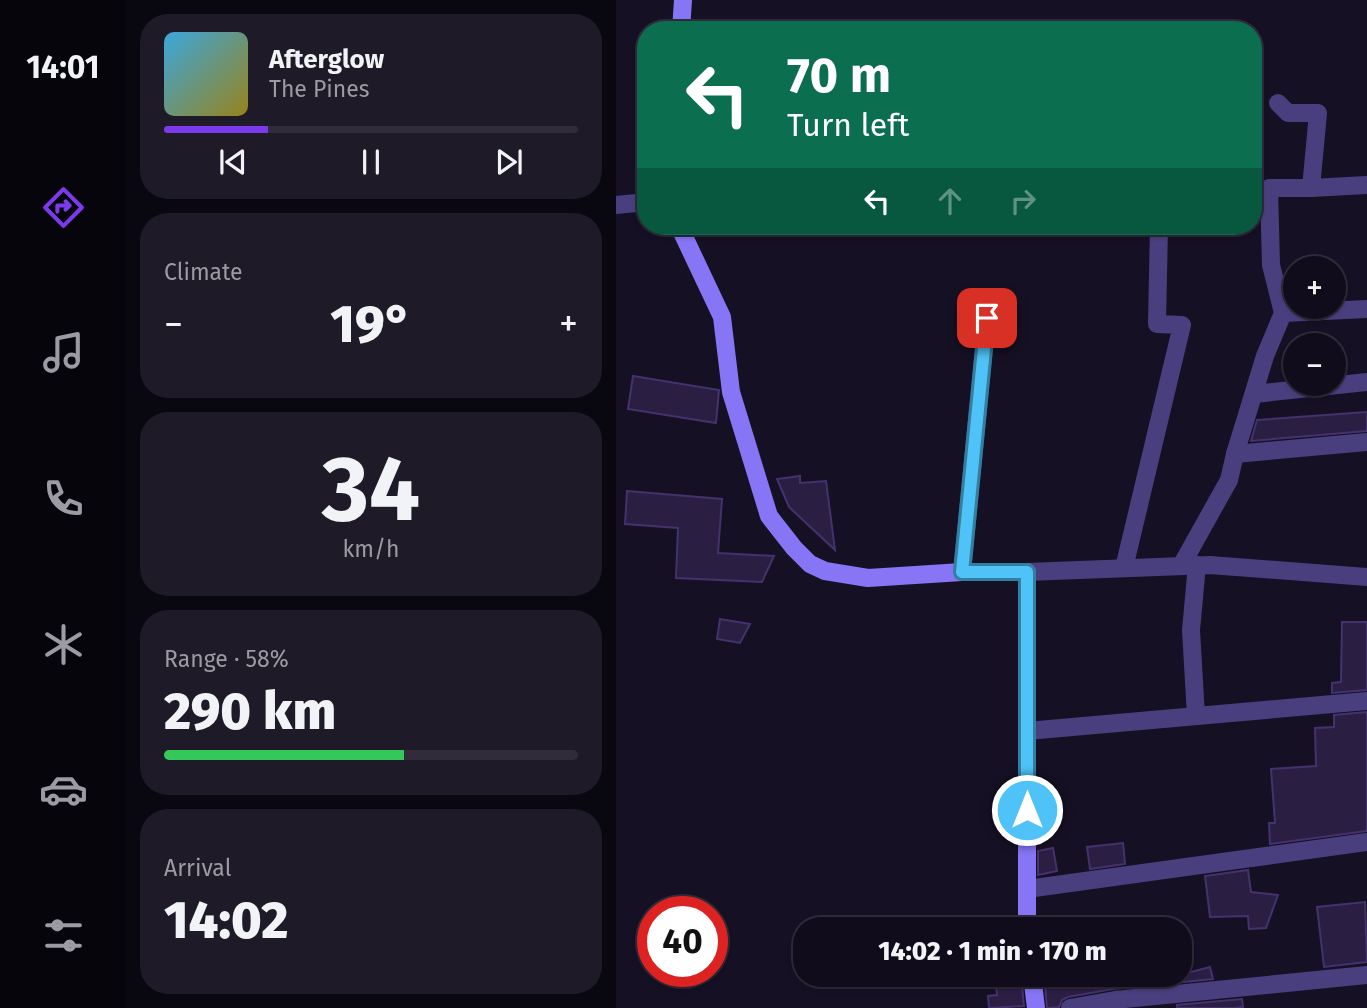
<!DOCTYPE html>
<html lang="en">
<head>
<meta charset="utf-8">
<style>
  :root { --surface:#100c1b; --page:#1e1a28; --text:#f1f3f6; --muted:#9c9ba3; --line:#302c3a; --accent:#7c3aed }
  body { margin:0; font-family:"Fira Sans",sans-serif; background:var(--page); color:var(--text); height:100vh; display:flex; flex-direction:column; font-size:26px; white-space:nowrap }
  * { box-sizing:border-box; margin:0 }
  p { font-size:23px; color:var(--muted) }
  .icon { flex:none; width:38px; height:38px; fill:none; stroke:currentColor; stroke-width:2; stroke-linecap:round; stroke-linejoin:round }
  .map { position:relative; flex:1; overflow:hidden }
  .drawer { display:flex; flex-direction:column; gap:14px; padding:14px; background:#09070f; width:490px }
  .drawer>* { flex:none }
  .top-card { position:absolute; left:21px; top:21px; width:625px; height:214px; border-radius:28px; box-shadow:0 2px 5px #0004,0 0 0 2px var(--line); background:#0b6e4f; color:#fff; overflow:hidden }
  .controls { position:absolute; left:667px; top:256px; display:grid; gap:14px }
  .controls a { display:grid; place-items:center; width:63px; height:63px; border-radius:50%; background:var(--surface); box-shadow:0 2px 5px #0004,0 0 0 2px var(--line); font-size:35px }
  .speed { position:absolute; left:21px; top:896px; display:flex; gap:14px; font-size:35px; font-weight:700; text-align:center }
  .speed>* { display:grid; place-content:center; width:91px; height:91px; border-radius:50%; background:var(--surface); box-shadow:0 2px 5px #0004,0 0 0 2px var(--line); line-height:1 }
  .speed .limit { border:10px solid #d22; background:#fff; color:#111 }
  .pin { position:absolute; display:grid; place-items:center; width:60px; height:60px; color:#fff; margin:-30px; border-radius:14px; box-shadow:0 4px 10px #0006 }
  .me { position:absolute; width:77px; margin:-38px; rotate:0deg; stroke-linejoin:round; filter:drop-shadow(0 0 5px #0008) }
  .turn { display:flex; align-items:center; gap:24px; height:147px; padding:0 35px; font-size:32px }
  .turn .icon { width:91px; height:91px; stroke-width:2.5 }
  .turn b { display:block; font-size:49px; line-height:60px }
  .lanes { display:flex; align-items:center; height:66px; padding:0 35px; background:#0003; justify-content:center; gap:35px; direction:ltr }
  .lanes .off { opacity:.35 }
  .big { font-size:52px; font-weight:800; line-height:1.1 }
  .drawer .widget { flex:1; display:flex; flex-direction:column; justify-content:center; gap:10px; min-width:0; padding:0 24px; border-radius:28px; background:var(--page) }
  .drawer .dial { align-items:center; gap:0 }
  .dial b { font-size:91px; line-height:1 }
  .song { display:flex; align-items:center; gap:21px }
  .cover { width:84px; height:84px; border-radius:10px; background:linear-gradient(135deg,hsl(200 70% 55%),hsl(50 70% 35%)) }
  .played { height:7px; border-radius:4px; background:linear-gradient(90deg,var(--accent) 25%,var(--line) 25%) }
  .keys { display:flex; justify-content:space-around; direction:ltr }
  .heat { display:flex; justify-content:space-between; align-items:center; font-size:38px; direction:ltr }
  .charge { height:10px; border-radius:5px; background:linear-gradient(90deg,#34c759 58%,var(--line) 0) }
  .trip { position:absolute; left:177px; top:917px; width:399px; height:70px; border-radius:28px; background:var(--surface); box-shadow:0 2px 5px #0004,0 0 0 2px var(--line); font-weight:800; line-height:70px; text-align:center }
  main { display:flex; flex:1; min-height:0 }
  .dock { display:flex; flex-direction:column; width:126px; justify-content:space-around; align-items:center; background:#06050b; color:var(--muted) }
  .dock .icon { width:49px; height:49px }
  .dock .selected { color:var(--accent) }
  .dock b { font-size:32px; color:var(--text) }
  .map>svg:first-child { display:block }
  .building { fill:#2a1e43; stroke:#44326d; stroke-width:2 }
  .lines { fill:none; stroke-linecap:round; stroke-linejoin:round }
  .street { stroke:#493f7f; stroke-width:18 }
  .secondary { stroke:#8675f4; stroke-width:18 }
  .route-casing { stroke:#337fa1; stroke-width:18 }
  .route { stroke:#4fc3f7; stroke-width:12 }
</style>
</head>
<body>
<main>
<nav class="dock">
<b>14:01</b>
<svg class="icon selected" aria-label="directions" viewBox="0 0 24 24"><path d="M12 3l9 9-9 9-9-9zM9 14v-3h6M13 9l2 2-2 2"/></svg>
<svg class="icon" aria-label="music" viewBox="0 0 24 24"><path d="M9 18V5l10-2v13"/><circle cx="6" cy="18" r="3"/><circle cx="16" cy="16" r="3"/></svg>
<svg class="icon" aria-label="phone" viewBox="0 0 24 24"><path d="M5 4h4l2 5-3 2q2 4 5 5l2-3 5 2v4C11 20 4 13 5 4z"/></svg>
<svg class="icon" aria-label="climate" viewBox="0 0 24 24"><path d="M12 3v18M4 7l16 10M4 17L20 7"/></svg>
<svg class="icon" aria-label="car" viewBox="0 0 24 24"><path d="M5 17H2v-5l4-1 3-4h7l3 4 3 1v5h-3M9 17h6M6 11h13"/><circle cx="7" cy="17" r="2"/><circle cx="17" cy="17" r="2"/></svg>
<svg class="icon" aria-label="filters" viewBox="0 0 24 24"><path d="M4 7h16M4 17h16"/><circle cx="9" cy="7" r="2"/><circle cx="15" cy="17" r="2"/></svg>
</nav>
<section class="drawer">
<div class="widget">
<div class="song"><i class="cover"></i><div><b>Afterglow</b><p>The Pines</p></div></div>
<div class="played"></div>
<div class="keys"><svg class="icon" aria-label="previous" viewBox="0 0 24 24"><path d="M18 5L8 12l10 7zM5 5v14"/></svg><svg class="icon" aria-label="pause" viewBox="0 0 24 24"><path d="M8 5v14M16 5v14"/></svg><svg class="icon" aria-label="next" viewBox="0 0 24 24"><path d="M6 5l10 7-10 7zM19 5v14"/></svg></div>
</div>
<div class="widget"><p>Climate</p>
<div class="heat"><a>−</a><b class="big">19°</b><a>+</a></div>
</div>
<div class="widget dial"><b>34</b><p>km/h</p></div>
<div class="widget"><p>Range · 58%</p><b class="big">290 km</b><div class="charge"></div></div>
<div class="widget"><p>Arrival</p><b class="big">14:02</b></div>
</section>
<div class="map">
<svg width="751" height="1008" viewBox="0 0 751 1008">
  <rect width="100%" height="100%" fill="#161024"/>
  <g class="building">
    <path d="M 17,376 L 103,390 L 100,423 L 12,409 Z"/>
    <path d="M 751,412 L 751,431 L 635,441 L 641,420 Z"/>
    <path d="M 184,476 L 184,483 L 210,481 L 219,550 L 173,507 L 161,479 Z"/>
    <path d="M 11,491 L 106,499 L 102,553 L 158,556 L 146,582 L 60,578 L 62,528 L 9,524 Z"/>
    <path d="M 104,619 L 134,624 L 124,643 L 101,639 Z"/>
    <path d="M 726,622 L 751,622 L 751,690 L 716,693 L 716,683 L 725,682 Z"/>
    <path d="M 751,712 L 751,831 L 654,844 L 653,823 L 659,823 L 655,769 L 700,766 L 699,728 L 718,727 L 718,715 Z"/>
    <path d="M 507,843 L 509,864 L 474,869 L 471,847 Z"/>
    <path d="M 437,848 L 441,871 L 422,875 L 422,851 Z"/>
    <path d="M 632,870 L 635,892 L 662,895 L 650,928 L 633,929 L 632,916 L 594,917 L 589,876 Z"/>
    <path d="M 749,902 L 751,962 L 708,967 L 701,907 Z"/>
    <path d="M 594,967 L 597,979 L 497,989 L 452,997 L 446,1000 L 443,1007 L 431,1008 L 429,986 L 507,975 L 564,975 Z"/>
    <path d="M 379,975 L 405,975 L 408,1006 L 373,1008 L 372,996 L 381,995 Z"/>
    <path d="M 626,999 L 627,1007 L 618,1008 L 561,1008 L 561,1005 Z"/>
  </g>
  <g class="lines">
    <g class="street">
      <path d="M 695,188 L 751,185"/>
      <path d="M 0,205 L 30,202"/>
      <path d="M 667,313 L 751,309"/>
      <path d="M 638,394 L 751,382"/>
      <path d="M 619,454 L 751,442"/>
      <path d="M 565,566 L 613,480 L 619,454 L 649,356 L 667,313 L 655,265 L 653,188 L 695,188 L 702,113 L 672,113 L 662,103"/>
      <path d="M 508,568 L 566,325 L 541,324 L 543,226"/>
      <path d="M 346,572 L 371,318"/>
      <path d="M 411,572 L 594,565 L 751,577"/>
      <path d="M 580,716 L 575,630 L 581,565"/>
      <path d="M 411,731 L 751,701"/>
      <path d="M 411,889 L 751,842"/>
      <path d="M 454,1008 L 499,1000 L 751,975"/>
    </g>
    <g class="secondary">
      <path d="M 65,30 L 67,0"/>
      <path d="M 63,226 L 106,317 L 115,392 L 153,516 L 178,548 L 194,564 L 209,571 L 252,578 L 346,572 L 411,572 L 411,929"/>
      <path d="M 416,975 L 420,1008"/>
    </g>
  </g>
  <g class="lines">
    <defs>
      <path id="route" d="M 371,318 L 346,572 L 411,572 L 411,810"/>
    </defs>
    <use href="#route" class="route-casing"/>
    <use href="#route" class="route"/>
  </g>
</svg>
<div class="controls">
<a>+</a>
<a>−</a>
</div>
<div class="speed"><div class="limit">40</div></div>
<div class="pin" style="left:371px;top:318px;background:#d93025"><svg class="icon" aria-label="arrive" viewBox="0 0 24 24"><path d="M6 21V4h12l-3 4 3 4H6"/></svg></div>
<svg class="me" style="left:411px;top:810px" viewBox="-20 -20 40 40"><circle r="17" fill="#4fc3f7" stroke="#fff" stroke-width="3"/><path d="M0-11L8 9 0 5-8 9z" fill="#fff"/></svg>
<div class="trip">14:02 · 1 min · 170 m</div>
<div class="top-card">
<div class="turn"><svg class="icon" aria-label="left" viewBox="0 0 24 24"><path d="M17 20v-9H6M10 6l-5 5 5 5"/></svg><div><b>70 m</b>Turn left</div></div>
<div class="lanes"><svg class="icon" aria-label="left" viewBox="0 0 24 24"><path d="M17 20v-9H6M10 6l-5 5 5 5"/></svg><svg class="icon off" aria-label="ahead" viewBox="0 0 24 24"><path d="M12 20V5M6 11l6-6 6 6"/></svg><svg class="icon off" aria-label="right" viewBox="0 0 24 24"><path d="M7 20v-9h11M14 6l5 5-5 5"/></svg></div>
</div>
</div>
</main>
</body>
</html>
